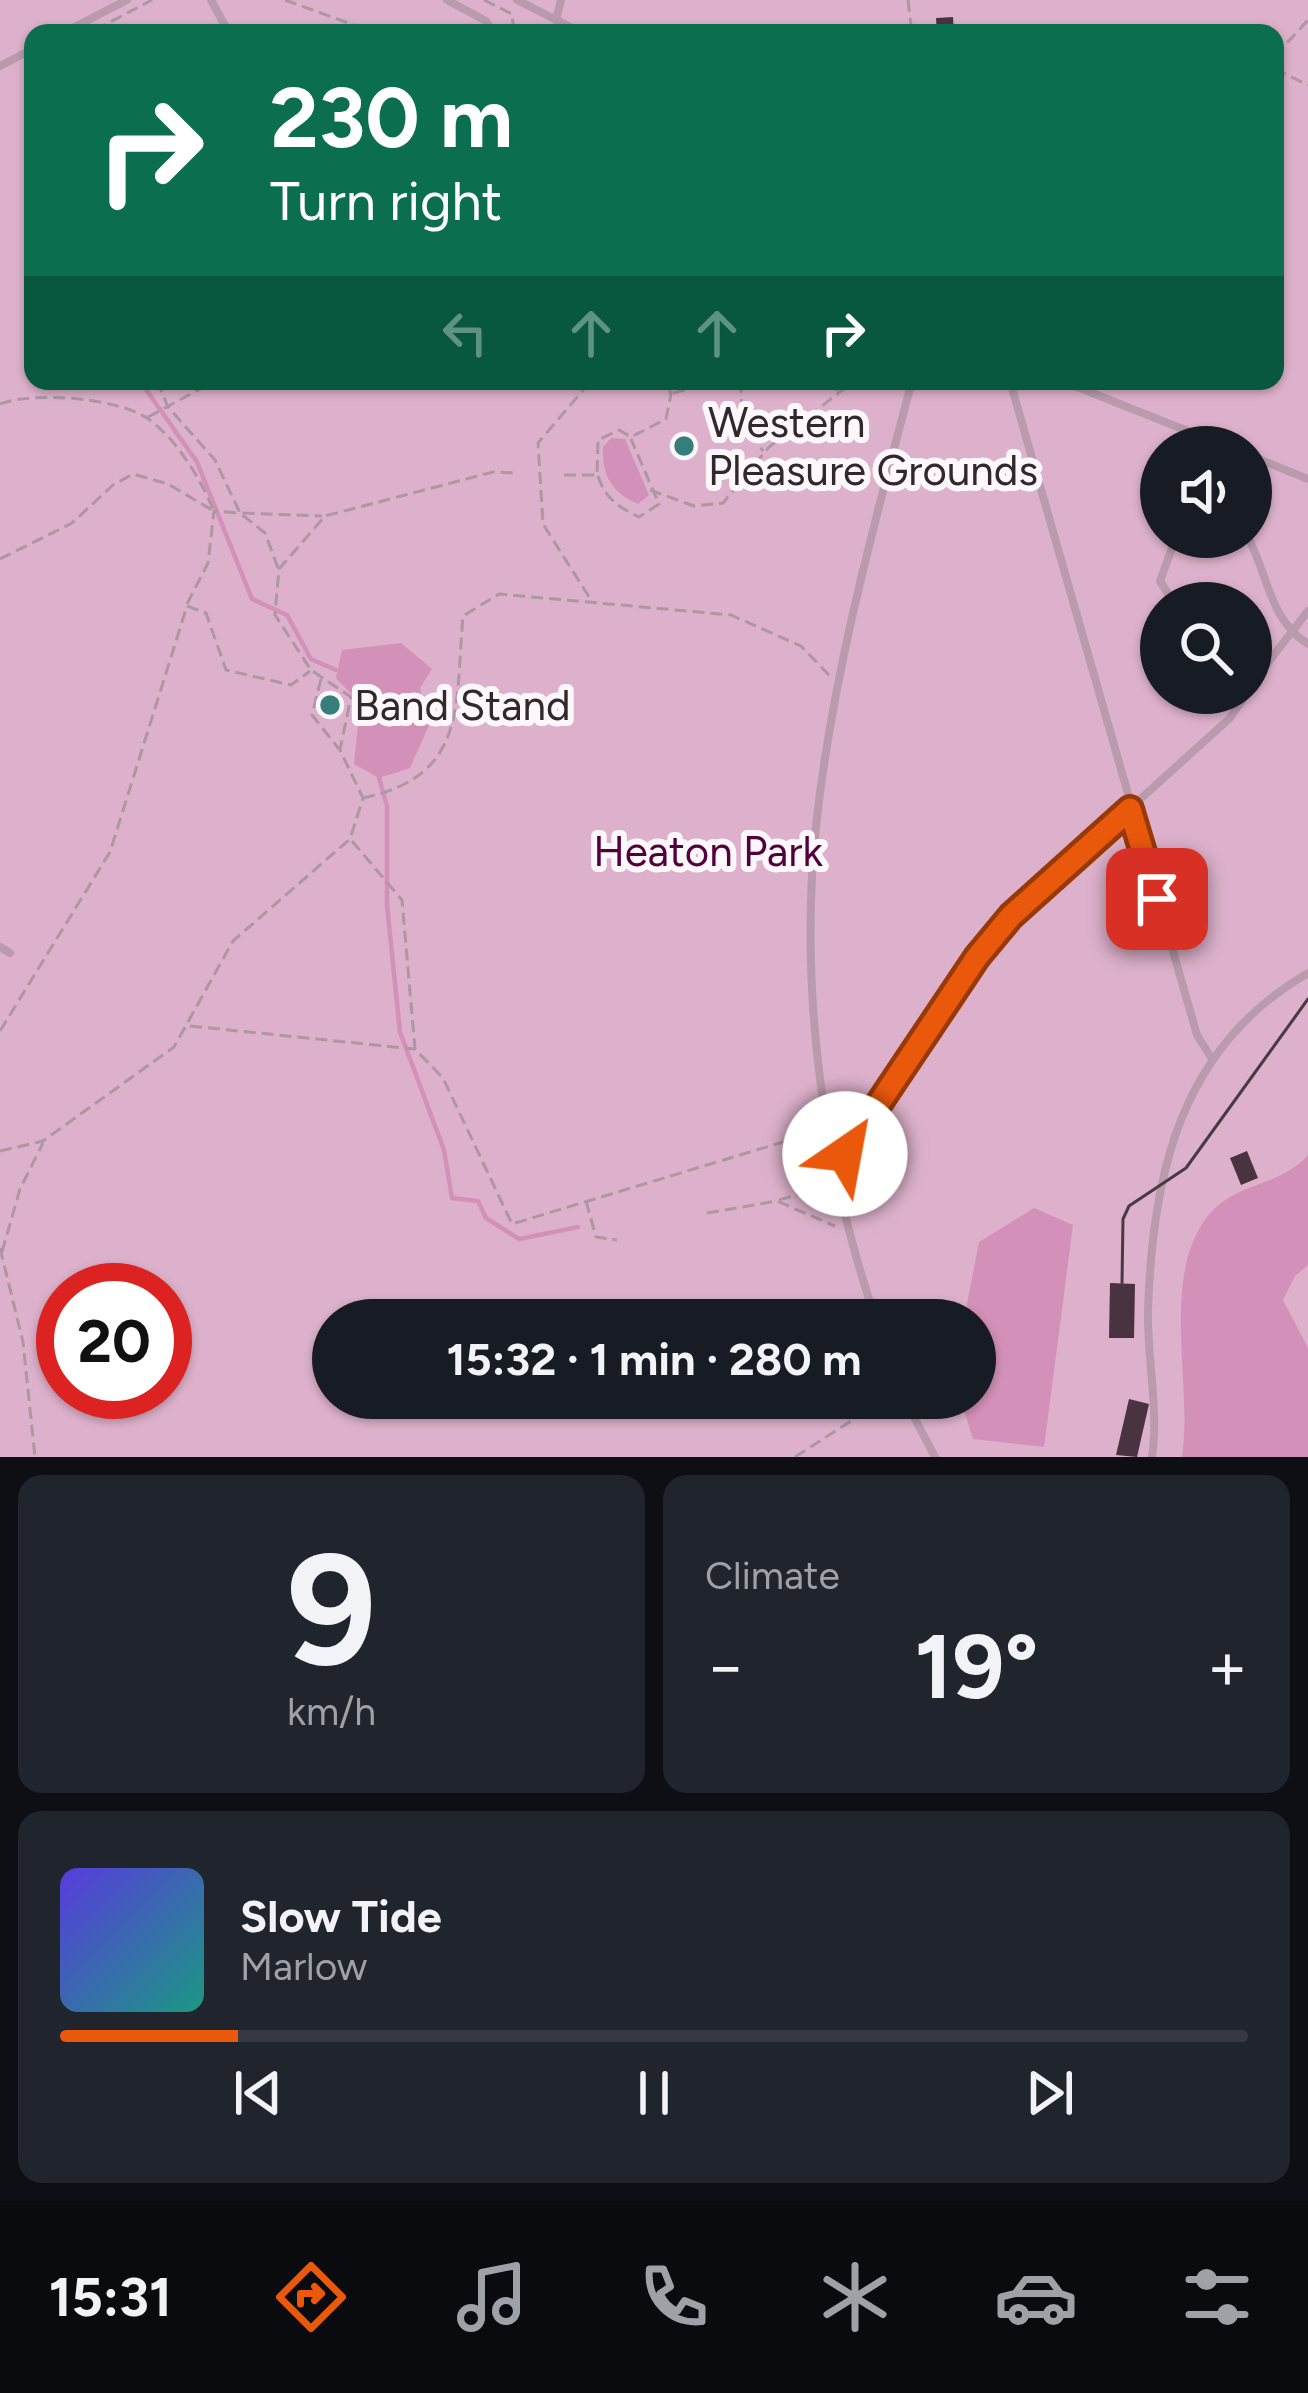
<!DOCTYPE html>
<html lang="en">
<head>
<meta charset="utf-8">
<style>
  :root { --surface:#171b24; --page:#20242c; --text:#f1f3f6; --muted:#9ea1a6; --line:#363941; --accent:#ea580c }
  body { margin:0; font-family:Figtree,sans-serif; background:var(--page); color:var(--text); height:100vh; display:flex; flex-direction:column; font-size:45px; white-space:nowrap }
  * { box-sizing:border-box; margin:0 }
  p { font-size:39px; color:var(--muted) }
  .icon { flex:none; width:66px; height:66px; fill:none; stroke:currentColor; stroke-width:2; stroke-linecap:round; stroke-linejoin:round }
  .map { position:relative; height:1457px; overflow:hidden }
  .drawer { display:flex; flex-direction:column; gap:18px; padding:18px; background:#0d0f14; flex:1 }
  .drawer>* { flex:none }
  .guide { position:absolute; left:24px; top:24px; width:1260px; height:366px; border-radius:24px; box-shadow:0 3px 9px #0004; background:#0b6e4f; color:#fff; overflow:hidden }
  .tools { position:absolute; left:1140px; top:426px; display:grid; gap:24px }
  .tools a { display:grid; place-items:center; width:132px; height:132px; border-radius:50%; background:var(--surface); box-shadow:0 3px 9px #0004; font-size:60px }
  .speed { position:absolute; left:36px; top:1263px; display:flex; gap:24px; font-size:60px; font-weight:700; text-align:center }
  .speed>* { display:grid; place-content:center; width:156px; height:156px; border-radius:50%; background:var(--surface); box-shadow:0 3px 9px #0004; line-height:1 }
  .speed .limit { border:18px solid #d22; background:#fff; color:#111 }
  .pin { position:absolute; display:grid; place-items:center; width:102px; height:102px; color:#fff; margin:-51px; border-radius:24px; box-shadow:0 6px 18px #0006 }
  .me { position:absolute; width:132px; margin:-66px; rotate:33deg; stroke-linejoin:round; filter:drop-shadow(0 0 9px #0008) }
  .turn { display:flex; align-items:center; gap:42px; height:252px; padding:0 48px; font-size:54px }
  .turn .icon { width:156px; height:156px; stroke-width:2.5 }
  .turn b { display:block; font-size:84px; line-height:102px }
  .lanes { display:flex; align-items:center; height:114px; padding:0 48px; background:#0003; justify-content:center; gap:60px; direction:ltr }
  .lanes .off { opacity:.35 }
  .big { font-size:90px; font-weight:700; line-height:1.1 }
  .drawer .card { flex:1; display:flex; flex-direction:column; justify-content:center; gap:18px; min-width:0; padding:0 42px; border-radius:24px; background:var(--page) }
  .drawer .dial { align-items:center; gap:0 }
  .dial b { font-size:156px; line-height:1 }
  .song { display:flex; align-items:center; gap:36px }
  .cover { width:144px; height:144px; border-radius:18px; background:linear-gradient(135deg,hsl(250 70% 55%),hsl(170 70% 35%)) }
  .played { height:12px; border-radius:6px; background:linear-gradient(90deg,var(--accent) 15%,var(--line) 15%) }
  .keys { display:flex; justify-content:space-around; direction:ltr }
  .heat { display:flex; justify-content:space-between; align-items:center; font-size:66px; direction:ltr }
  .drawer .tiles { flex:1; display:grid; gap:18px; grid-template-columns:1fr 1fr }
  .card:last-child { grid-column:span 2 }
  .trip { position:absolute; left:312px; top:1299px; width:684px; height:120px; border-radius:60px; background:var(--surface); box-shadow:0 3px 9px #0004; font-weight:700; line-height:120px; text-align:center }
  .tab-bar { display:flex; height:192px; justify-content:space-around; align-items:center; background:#090b0e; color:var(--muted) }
  .tab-bar .icon { width:84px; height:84px }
  .tab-bar .selected { color:var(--accent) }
  .tab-bar b { font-size:54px; color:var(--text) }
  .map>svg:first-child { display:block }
  .green { fill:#ddb1cb; fill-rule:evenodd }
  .water { fill:#d390b9 }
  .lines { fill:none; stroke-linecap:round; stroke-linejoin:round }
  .stream { stroke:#d390b9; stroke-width:4.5 }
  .building { fill:#493340 }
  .path { stroke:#ac97a3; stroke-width:3; stroke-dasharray:12 6; stroke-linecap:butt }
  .service { stroke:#ba9bad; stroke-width:8 }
  .tram { stroke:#473b42; stroke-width:3 }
  .route-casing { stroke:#983908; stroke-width:30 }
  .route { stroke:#ea580c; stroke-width:21 }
  .poi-dot { fill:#357e7c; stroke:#fcf7fa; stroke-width:4.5 }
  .labels { text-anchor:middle; stroke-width:12; stroke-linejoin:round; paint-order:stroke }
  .poi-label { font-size:42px; fill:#31272d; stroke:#fcf7fa; text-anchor:start }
  .park-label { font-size:42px; fill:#51003c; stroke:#fcf7fa }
</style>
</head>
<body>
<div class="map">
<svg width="1308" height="1457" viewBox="0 0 1308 1457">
  <rect width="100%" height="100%" fill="#fee2f2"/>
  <path class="green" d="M 0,0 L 1308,0 L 1308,1457 L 0,1457 ZM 33,33 L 1275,33 L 1275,381 L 33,381 ZM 1161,447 L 1251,447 L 1251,537 L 1161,537 ZM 1161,603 L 1251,603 L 1251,693 L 1161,693 ZM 63,1290 L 165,1290 L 165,1392 L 63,1392 ZM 333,1320 L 975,1320 L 975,1398 L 333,1398 Z"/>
  <g class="water">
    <path d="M 611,438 L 625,439 L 649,495 L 638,504 C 612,493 602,476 603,447 Z"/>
    <path d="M 401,643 L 432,669 L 420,688 L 429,725 L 410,768 L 379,778 L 354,764 L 360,703 L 336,678 L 342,650 Z"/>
    <path d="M 1308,1155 L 1308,1265 L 1295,1276 L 1283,1300 L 1308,1348 L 1308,1457 L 1182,1457 C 1193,1386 1160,1278 1207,1217 C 1235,1181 1281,1187 1308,1155 Z"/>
    <path d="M 1034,1208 L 1073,1225 L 1044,1447 L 973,1439 L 960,1398 L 975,1398 L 975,1320 L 964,1320 L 979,1242 Z"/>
  </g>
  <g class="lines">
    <g class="stream">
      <path d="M 140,381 L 197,462 L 252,599 L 287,615 L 311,659 L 336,670"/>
      <path d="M 379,778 L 387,806 L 387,905 L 400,1032 L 444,1150 L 452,1198 L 478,1201 L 486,1218 L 519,1239 L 578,1227"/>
    </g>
  </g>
  <g class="building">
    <path d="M 953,17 L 954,33 L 937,33 L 936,18 Z"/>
    <circle cx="330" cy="705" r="10"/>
    <path d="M 1247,1151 L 1258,1178 L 1241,1185 L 1230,1158 Z"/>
    <path d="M 1110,1283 L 1135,1284 L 1134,1338 L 1109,1338 Z"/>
    <path d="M 1129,1399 L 1149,1404 L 1137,1457 L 1116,1455 Z"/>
  </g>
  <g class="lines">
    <g class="path">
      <path d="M 285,0 L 376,33"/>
      <path d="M 484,0 L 512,14 L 513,25"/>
      <path d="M 908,0 L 912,33"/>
      <path d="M 504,26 L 526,26"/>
      <path d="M 95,30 L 152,0"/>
      <path d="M 1275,56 L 1308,20"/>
      <path d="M 1275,69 L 1308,85"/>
      <path d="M 157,381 L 168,407 L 215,460 L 240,513 L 214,511 L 208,563 L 187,604"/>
      <path d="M 584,381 L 584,389 L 538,443 L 543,524 L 591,600"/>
      <path d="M 741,381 L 742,418 L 763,451"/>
      <path d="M 813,381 L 838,390"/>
      <path d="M 673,393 L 721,381"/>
      <path d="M 0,404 C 33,391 117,398 147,418 C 176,438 200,478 213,509"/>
      <path d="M 148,417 L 215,381"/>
      <path d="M 564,475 L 597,475 L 598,440 L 619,430 L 631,437 L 666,419 L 671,394 L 665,381"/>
      <path d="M 598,476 C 605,498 618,507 639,517 L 659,504 L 631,439"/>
      <path d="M 650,490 L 694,506 L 723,503 L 769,447 L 854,381"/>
      <path d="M 0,559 L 72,523 L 113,485 L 133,474 L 168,484 L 212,510"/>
      <path d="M 278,568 L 265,533 L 240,513 L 322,516"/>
      <path d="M 321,679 L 312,715 L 339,749"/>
      <path d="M 363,798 C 468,776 455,705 463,616 L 499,594 L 731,615 L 801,646 L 829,675"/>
      <path d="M 352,841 L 402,900 L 415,1049 L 443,1078 L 512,1224 L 816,1132"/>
      <path d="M 190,1026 L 414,1049"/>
      <path d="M 0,1031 L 110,852 L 187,606 L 206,613 L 226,670 L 291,685 L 310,671"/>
      <path d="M 0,1151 L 43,1141 L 174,1047 L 233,941 L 350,839 L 363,798 L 340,750 L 351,697 L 311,670 L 275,615 L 279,569 L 325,516 L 493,472 L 518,473"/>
      <path d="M 779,1200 L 827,1186"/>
      <path d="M 586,1201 L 596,1237 L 617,1240"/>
      <path d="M 707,1213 L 777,1201 L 835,1226"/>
      <path d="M 0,1248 L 23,1342 L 35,1457"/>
      <path d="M 2,1252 L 20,1189 L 43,1143"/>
      <path d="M 795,1457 L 887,1398"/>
    </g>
    <g class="service">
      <path d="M 211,0 L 229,33"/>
      <path d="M 447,0 L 486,21 L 493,33"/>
      <path d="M 517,0 L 582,33"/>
      <path d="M 556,20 L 561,0"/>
      <path d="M 63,33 L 127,0"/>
      <path d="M 1210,33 L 1212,33"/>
      <path d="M 0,66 L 33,49"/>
      <path d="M 1010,381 L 1197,1035 L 1212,1059"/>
      <path d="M 1062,381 L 1228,447"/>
      <path d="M 1251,456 L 1308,479"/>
      <path d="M 1248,537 C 1268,575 1270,621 1308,644"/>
      <path d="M 1174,603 L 1160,581 L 1176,537"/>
      <path d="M 1251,684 L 1308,611"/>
      <path d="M 0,947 L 10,953"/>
      <path d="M 836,1161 L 1011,916 L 1230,718 L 1247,693"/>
      <path d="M 876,1320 C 822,1163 798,982 817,817 C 834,670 874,524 912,381"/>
      <path d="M 904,1398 L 935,1457"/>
      <path d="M 1152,1457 C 1159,1408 1147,1360 1148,1311 C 1152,1175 1180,1047 1308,973"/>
    </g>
    <path class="tram" d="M 1122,1283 L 1123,1219 L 1129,1206 L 1186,1168 L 1308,999"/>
  </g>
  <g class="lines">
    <defs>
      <path id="route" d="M 845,1154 L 977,957 L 1011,916 L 1130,809 L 1157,899"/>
    </defs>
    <use href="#route" class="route-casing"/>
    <use href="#route" class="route"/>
  </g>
  <g class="poi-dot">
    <circle cx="684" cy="446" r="12"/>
    <circle cx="330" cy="705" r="12"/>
  </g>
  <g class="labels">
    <g class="poi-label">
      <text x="708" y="437">Western<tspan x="708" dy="48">Pleasure Grounds</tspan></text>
      <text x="354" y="720">Band Stand</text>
    </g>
    <g class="park-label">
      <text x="708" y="866">Heaton Park</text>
    </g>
  </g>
</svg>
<div class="tools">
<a><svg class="icon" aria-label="sound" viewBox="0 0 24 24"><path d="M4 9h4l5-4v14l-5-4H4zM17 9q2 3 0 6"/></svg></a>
<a><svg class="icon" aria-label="search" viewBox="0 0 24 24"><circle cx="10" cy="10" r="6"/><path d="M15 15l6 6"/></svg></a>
</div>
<div class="speed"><div class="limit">20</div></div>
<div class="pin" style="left:1157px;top:899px;background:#d93025"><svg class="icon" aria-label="arrive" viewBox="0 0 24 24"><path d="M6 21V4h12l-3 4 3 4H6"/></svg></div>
<svg class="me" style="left:845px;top:1154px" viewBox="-20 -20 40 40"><circle r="19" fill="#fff"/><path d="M0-13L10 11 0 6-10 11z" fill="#ea580c"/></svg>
<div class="trip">15:32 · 1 min · 280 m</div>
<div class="guide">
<div class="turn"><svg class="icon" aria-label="right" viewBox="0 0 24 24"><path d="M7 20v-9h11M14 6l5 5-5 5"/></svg><div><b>230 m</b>Turn right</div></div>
<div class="lanes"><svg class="icon off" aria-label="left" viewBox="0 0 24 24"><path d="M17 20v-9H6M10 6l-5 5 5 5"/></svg><svg class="icon off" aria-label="ahead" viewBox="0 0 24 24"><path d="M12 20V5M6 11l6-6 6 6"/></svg><svg class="icon off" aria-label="ahead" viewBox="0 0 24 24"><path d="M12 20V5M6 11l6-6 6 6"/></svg><svg class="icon" aria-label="right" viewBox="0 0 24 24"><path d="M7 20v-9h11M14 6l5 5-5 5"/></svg></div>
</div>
</div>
<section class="drawer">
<div class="tiles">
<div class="card dial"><b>9</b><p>km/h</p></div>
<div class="card"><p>Climate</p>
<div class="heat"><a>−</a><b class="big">19°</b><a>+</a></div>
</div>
<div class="card">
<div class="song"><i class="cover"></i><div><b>Slow Tide</b><p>Marlow</p></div></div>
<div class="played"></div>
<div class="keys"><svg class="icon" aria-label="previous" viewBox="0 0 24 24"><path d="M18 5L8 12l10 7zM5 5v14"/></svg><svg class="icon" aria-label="pause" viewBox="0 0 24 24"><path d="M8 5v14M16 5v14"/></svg><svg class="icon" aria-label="next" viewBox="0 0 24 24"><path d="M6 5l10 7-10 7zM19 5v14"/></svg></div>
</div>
</div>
</section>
<nav class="tab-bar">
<b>15:31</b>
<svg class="icon selected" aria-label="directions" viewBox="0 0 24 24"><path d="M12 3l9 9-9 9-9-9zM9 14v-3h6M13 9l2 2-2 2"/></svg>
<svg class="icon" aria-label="music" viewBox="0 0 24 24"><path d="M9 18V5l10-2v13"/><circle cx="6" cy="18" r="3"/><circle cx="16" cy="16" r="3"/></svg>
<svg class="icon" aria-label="phone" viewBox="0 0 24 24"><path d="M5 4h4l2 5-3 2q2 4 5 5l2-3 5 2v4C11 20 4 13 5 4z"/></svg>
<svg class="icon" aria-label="climate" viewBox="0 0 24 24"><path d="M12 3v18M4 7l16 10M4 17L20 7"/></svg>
<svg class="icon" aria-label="car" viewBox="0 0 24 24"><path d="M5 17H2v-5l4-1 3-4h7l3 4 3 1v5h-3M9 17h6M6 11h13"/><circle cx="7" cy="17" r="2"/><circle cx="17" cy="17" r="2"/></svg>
<svg class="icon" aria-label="filters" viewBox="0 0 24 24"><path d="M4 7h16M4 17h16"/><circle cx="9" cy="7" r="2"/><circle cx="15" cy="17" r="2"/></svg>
</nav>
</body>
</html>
